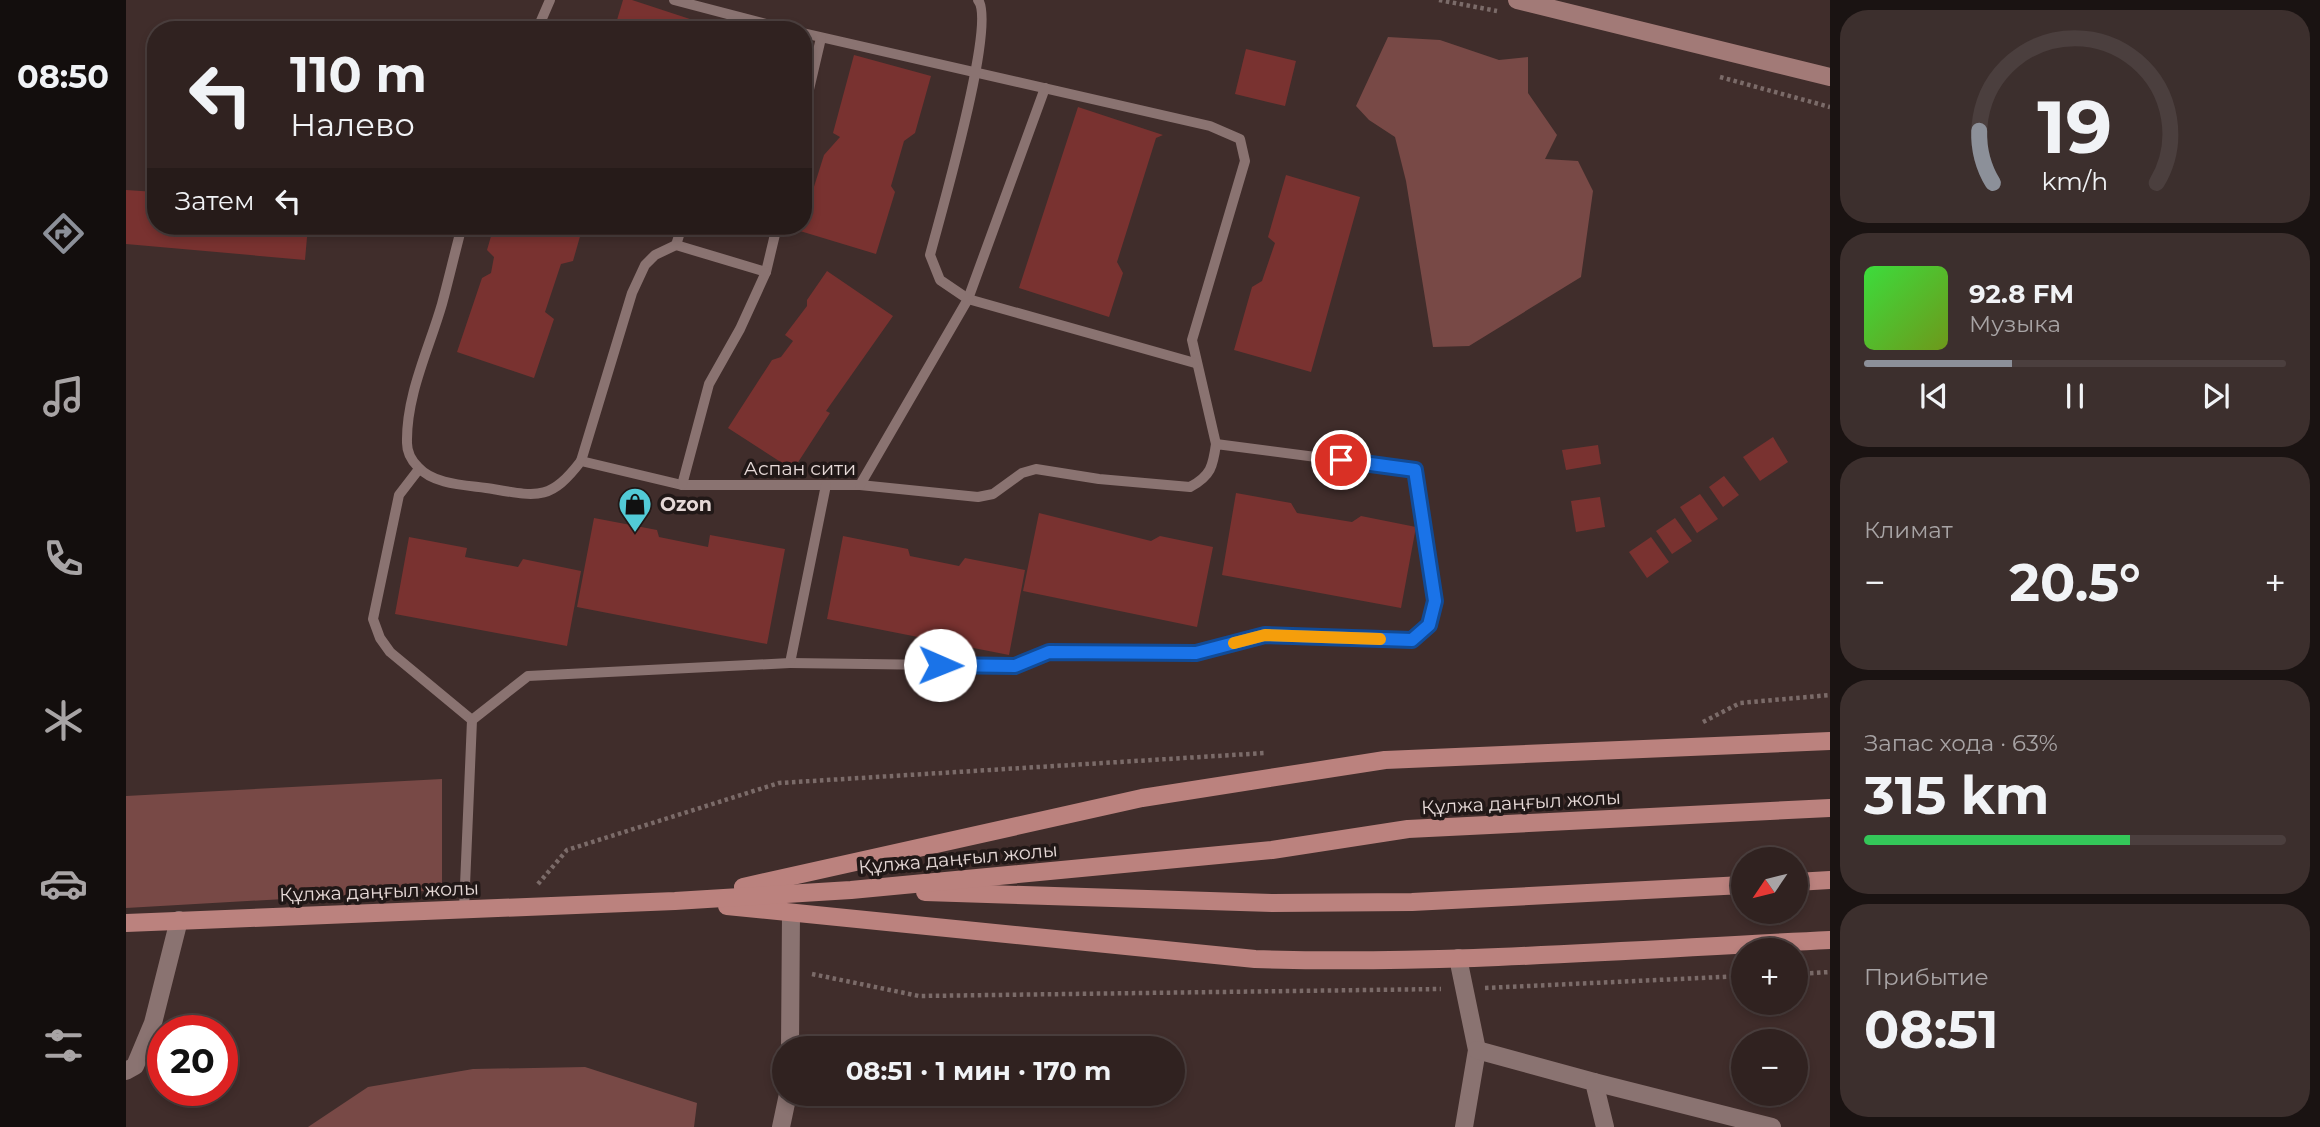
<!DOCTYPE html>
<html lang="ru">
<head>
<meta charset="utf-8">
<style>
  :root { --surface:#302220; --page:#3c2f2d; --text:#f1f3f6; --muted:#a8a4a5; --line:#4b3f3e; --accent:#8c9099 }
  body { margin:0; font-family:Montserrat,sans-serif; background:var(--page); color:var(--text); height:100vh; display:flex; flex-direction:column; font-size:26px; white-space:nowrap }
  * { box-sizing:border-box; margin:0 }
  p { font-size:23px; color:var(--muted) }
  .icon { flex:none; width:38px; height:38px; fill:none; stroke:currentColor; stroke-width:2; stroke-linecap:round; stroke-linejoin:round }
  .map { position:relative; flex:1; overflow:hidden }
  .side { display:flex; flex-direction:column; gap:10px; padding:10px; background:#1a1312; width:490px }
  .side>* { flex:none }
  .hud { position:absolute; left:21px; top:21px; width:665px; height:214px; border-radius:28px; box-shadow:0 4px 10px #0003,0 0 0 2px var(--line); background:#302220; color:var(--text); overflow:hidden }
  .needle { width:46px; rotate:235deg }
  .tools { position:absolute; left:1605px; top:847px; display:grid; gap:14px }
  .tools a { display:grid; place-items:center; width:77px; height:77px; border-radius:50%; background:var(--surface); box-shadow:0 4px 10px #0003,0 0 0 2px var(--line); font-size:35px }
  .speed { position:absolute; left:21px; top:1015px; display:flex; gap:14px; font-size:35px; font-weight:700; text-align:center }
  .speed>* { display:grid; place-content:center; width:91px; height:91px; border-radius:50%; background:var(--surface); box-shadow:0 4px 10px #0003,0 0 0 2px var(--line); line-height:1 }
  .speed .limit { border:10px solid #d22; background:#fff; color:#111 }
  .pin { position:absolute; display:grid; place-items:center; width:60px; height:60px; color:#fff; margin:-30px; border:4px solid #fff; border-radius:50%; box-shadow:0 2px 7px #0007 }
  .me { position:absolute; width:77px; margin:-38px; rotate:91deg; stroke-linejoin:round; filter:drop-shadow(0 0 5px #0008) }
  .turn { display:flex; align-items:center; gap:24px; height:147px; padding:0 28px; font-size:32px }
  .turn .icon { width:91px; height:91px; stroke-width:2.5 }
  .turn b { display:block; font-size:49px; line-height:60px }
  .then { display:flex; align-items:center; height:66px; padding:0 28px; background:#0003; gap:14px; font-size:26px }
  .big { font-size:52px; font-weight:700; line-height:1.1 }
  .side .tile { flex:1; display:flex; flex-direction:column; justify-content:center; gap:10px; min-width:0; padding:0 24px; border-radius:28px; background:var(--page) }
  .side .dial { align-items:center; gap:0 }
  .dial svg { height:182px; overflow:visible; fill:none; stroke:var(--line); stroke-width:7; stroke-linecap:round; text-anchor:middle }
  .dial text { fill:var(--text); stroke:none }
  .song { display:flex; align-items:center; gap:21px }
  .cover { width:84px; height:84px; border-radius:10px; background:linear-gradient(135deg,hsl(120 70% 55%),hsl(80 70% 35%)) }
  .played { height:7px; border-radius:4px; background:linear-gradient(90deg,var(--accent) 35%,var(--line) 35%) }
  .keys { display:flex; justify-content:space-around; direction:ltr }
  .heat { display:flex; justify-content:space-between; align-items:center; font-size:38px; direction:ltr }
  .charge { height:10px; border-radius:5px; background:linear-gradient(90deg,#34c759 63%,var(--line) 0) }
  .trip { position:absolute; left:646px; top:1036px; width:413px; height:70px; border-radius:35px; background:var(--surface); box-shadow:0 4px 10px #0003,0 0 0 2px var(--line); font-weight:700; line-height:70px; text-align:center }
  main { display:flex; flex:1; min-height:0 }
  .menu { display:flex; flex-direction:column; width:126px; justify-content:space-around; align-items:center; background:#130e0d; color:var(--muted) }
  .menu .icon { width:49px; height:49px }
  .menu .active { color:var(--accent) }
  .menu b { font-size:32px; color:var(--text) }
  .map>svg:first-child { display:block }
  .green { fill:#784946 }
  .building { fill:#793230 }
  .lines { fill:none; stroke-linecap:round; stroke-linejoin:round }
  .path { stroke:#7b6b69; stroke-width:4.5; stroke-dasharray:3.5 3.5; stroke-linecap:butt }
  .service { stroke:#8a7371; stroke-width:10 }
  .minor { stroke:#8a7371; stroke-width:18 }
  .tertiary { stroke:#8a7371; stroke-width:18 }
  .secondary { stroke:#a27a77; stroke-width:18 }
  .primary { stroke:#bb827e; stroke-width:18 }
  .route-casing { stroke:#114b97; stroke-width:18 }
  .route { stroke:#1a73e8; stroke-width:12 }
  .slow { stroke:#f59e0b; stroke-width:12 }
  .labels { text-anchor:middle; stroke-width:7; stroke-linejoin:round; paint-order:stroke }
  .street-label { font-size:19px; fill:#e6d9d7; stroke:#211817 }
  .poi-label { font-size:19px; font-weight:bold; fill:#e6d9d7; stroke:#211817; text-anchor:start }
</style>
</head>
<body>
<main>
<nav class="menu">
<b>08:50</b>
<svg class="icon active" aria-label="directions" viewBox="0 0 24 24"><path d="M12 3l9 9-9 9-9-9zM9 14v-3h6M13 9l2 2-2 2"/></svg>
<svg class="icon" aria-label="music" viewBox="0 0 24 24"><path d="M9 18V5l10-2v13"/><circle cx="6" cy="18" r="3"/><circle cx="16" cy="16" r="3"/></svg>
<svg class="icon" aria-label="phone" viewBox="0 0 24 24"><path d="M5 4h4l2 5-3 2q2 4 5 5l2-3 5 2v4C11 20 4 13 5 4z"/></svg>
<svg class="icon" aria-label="climate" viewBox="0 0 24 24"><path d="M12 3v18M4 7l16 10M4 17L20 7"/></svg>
<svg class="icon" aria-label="car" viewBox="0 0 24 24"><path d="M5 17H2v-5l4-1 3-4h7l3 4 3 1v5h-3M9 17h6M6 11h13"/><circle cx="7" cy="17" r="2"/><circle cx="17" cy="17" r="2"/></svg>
<svg class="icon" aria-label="filters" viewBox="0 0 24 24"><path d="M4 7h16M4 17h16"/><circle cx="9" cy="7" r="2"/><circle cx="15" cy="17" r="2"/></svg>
</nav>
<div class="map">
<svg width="1704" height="1127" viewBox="0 0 1704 1127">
  <rect width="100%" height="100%" fill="#402d2b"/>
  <g class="green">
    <path d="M 1262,37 L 1314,40 L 1373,60 L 1402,57 L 1402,93 L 1431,135 L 1419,159 L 1452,161 L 1467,191 L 1455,277 L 1343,346 L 1307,347 L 1280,181 L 1269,137 L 1243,120 L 1230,106 Z"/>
    <path d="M 316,779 L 316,890 L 0,908 L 0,796 Z"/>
    <path d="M 459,1067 L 571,1103 L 568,1127 L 182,1127 L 242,1087 L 347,1069 Z"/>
  </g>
  <g class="building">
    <path d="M 497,0 L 506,0 L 573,22 L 571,30 L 488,30 Z"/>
    <path d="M 1120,49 L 1170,61 L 1159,106 L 1109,94 Z"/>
    <path d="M 728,55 L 805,76 L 789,133 L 778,141 L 765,186 L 769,192 L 750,254 L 674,231 L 698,155 L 714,137 L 707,133 Z"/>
    <path d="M 952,107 L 1037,135 L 1030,138 L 991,262 L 997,273 L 983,317 L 893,288 Z"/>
    <path d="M 1160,175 L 1234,197 L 1185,372 L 1108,350 L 1126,287 L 1136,281 L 1149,243 L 1142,237 Z"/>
    <path d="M 0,190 L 30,192 L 30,226 L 182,226 L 179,260 L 0,244 Z"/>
    <path d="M 368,226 L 457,226 L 447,261 L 435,264 L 419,312 L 428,319 L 408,378 L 331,352 L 356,278 L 365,273 L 368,257 L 361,250 Z"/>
    <path d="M 701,271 L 767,316 L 700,411 L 704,413 L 667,470 L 602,428 L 646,360 L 655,357 L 667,341 L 659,335 L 681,306 L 681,300 Z"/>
    <path d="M 1647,437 L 1662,462 L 1634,481 L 1617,457 Z"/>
    <path d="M 1472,445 L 1475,464 L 1440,470 L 1436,450 Z"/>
    <path d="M 1598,476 L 1613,495 L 1597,507 L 1583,487 Z"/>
    <path d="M 1110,493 L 1165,503 L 1171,513 L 1226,522 L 1235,516 L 1290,527 L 1275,608 L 1096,575 Z"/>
    <path d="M 1574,494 L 1592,519 L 1571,533 L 1554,507 Z"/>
    <path d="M 1474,497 L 1479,527 L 1450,532 L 1445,501 Z"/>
    <path d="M 913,513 L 1025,541 L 1034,536 L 1087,547 L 1071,627 L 897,591 Z"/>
    <path d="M 468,518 L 531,530 L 533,537 L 582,547 L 584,535 L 659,549 L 641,644 L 451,607 Z"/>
    <path d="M 1549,518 L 1566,541 L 1546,554 L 1530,531 Z"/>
    <path d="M 717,536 L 782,549 L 784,556 L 833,566 L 839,558 L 899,570 L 883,655 L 701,619 Z"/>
    <path d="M 283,537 L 341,548 L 339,557 L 392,567 L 397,559 L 455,571 L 441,646 L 269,614 Z"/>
    <path d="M 1525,537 L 1543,562 L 1521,578 L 1503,552 Z"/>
  </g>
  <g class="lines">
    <g class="path">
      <path d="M 1313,0 L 1371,11"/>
      <path d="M 1594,77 L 1704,107"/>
      <path d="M 1577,722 L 1614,703 L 1704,695"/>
      <path d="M 412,884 L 441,850 L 653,783 L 1139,753"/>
      <path d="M 686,974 L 793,996 L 1315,989"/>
      <path d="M 1670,974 L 1704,972"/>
      <path d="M 1359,988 L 1617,976"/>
    </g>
    <g class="service">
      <path d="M 548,0 L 663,30"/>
      <path d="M 411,30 L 424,0"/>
      <path d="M 677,33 L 1084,126 L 1114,139 L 1119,161 L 1066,340 L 1090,444"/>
      <path d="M 919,88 L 842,299 L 1069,363"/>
      <path d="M 677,115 L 695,38"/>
      <path d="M 336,226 C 329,252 323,278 316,304 C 303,349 280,395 281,443 C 281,452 286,461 292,467 C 309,486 344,485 367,489 C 413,497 425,500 455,461 L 556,485 L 734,485 L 852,497 L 867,494 L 896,473 L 910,469 L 973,479 L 1064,487 C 1085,476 1087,466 1090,444 L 1289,470 L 1309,601 L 1303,625 L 1286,640 L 1139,635 L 1070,653 L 923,652 L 889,666 L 664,663"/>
      <path d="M 550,245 L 556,226"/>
      <path d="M 455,461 L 506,293 L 519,265 L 529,255 L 550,245 L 640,272 L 651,226"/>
      <path d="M 293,469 L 273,495 L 247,619 L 254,638 L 264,652 L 346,720 L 338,909"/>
      <path d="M 556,485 L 583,384 L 614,329 L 640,272"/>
      <path d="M 734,485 L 842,299 L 814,280 L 804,255 C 814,216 871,23 852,0"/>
      <path d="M 346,720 L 402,676 L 664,663 L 700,485"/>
    </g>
    <g class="minor">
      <path d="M 1332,958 L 1351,1050 L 1338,1127"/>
      <path d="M 1351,1050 L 1468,1082 L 1479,1127"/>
      <path d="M 0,1071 L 9,1066 L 27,1023 L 53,920"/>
      <path d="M 1468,1082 L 1646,1127"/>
    </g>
    <g class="tertiary">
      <path d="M 664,1048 L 665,913"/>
      <path d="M 655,1127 L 662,1094"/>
    </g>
    <path class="secondary" d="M 1391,0 L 1704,77"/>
    <g class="primary">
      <path d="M 1670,882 L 1704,880"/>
      <path d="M 617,887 L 1016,798 L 1259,760 L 1704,741"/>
      <path d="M 799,892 L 1147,903 L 1286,902 L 1617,885"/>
      <path d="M 601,906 L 1129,959 C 1321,965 1513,949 1704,940"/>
      <path d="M 0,923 L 549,901 L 725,890 L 1146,850 L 1282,829 L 1704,808"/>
    </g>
  </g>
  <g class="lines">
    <defs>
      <path id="route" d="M 814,665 L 889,666 L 923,652 L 1070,653 L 1139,635 L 1286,640 L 1303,625 L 1309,601 L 1289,470 L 1215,460"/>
    </defs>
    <use href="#route" class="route-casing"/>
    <use href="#route" class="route"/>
    <path class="slow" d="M 1108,643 L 1139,635 L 1254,639"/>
  </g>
  <defs>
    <symbol id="shop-pin" viewBox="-11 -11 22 30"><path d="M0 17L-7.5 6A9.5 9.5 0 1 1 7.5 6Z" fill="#52cbd7" stroke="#211817"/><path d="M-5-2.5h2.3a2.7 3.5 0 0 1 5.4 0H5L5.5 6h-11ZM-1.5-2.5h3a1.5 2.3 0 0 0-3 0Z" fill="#111"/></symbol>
  </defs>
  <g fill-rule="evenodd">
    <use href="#shop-pin" x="490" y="485" width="38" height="52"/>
  </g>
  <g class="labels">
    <g class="street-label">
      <text x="674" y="475">Аспан сити</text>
      <text transform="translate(1395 802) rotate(-3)" y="7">Құлжа даңғыл жолы</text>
      <text transform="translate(832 858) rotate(-5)" y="7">Құлжа даңғыл жолы</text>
      <text transform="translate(253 891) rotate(-2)" y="7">Құлжа даңғыл жолы</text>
    </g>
    <g class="poi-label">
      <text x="534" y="511">Ozon</text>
    </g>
  </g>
</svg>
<div class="tools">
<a><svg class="needle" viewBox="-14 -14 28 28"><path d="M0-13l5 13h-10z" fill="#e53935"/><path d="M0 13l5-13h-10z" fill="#a8a4a5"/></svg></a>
<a>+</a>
<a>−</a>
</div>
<div class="speed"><div class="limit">20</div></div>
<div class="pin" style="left:1215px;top:460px;background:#d93025"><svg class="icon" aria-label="arrive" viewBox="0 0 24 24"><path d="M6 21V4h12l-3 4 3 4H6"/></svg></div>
<svg class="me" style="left:814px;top:665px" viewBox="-20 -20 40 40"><circle r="19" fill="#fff"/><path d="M0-13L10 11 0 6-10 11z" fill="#1a73e8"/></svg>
<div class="trip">08:51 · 1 мин · 170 m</div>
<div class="hud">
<div class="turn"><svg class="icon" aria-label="left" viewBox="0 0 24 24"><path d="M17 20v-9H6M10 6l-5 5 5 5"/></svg><div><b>110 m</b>Налево</div></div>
<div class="then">Затем<svg class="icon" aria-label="left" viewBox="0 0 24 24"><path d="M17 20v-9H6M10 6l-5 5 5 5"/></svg></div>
</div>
</div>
<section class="side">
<div class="tile dial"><svg viewBox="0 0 100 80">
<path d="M14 69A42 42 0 1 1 86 69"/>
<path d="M14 69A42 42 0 0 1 8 46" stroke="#8c9099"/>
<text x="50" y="56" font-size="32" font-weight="700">19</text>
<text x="50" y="72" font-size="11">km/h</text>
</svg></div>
<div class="tile">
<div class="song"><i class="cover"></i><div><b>92.8 FM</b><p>Музыка</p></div></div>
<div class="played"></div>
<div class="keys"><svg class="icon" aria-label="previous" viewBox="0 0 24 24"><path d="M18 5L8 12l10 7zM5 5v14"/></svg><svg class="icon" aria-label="pause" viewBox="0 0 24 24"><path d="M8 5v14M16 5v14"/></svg><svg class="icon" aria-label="next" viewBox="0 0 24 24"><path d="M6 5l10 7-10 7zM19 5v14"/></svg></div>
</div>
<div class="tile"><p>Климат</p>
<div class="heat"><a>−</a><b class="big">20.5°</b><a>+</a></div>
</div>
<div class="tile"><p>Запас хода · 63%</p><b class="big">315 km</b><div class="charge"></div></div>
<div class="tile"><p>Прибытие</p><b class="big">08:51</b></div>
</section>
</main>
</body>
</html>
